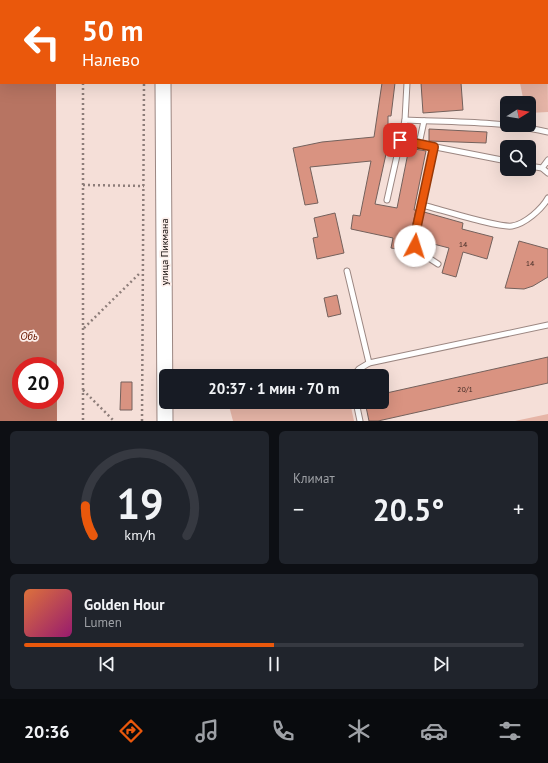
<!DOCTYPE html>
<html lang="ru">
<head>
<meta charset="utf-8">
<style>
  :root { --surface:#171b24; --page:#20242c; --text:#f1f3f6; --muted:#9ea1a6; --line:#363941; --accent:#ea580c }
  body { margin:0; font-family:"PT Sans",sans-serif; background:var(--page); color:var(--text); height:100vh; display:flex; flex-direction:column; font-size:15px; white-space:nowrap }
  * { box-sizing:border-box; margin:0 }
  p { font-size:13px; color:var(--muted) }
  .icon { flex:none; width:22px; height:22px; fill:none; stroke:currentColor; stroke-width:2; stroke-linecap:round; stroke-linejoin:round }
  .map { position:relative; height:421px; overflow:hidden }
  .drawer { display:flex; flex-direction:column; gap:10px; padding:10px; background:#0d0f14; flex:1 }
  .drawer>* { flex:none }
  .banner { position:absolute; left:0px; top:0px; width:548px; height:84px; box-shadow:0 4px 16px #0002; background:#ea580c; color:#fff; overflow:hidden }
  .needle { width:26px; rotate:79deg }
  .buttons { position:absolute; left:500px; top:96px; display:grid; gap:8px }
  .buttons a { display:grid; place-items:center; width:36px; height:36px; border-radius:6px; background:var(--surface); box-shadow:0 4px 16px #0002; font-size:20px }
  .speed { position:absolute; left:12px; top:357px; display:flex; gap:8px; font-size:20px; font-weight:700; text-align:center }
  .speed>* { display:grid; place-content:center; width:52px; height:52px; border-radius:50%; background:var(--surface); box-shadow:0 4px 16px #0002; line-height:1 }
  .speed .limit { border:6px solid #d22; background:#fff; color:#111 }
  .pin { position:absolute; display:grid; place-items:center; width:34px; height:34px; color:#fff; margin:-17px; border-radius:8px; box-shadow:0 2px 6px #0006 }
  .me { position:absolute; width:44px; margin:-22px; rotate:5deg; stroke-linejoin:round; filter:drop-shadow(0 0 3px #0008) }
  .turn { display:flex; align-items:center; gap:14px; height:84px; padding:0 16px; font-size:18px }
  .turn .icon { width:52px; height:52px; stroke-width:2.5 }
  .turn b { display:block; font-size:28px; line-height:34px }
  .big { font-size:30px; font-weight:800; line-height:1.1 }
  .drawer .card { flex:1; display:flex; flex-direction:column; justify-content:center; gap:6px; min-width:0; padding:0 14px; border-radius:6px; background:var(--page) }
  .drawer .dial { align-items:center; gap:0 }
  .dial svg { height:104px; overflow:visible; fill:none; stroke:var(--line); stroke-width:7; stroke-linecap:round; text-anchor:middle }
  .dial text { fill:var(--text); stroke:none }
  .song { display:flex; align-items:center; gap:12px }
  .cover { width:48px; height:48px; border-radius:6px; background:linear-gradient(135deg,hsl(20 70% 55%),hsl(320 70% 35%)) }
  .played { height:4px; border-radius:2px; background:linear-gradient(90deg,var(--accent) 50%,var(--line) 50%) }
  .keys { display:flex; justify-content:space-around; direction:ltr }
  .heat { display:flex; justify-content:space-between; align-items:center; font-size:22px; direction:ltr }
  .drawer .tiles { flex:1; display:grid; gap:10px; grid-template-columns:1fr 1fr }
  .card:last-child { grid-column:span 2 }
  .trip { position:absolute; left:159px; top:369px; width:230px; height:40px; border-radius:6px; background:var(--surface); box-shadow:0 4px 16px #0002; font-weight:800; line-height:40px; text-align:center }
  .tabs { display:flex; height:64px; justify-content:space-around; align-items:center; background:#090b0e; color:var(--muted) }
  .tabs .icon { width:28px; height:28px }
  .tabs .current { color:var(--accent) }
  .tabs b { font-size:18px; color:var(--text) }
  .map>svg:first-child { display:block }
  .green { fill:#e6b5a7 }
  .water { fill:#b77462; fill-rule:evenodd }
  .building { fill:#d99381; stroke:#74615c }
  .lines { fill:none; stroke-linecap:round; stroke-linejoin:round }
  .lane-casing { stroke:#9c8782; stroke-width:7 }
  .secondary-casing { stroke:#9c8782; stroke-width:17 }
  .path { stroke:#8d7d79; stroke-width:2.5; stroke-dasharray:2 3; stroke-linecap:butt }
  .lane { stroke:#fff; stroke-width:5 }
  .secondary { stroke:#fff; stroke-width:15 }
  .route-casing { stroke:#983908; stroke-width:10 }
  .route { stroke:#ea580c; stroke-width:7 }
  .labels { text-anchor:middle; stroke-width:3.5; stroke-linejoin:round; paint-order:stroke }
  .number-label { font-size:8px; fill:#432c26 }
  .street-label { font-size:10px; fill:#110a08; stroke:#fceeea }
  .water-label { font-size:11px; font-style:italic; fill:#6a1800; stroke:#fceeea }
</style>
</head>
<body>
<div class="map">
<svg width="548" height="421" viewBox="0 0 548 421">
  <rect width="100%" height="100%" fill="#f5dfd8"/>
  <g class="green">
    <path d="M 547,7 L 548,112 L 529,113 L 529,103 L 524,103 L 520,83 L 547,83 Z"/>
    <path d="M 343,370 L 344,376 L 315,376 Z"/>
    <path d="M 228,402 L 350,402 L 354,421 L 233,421 Z"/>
    <path d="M 548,414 L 548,421 L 515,421 Z"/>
  </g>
  <path class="water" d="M 0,0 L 55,0 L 1,1 L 1,83 L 56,83 L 57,421 L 0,421 ZM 21,366 L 55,366 L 55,400 L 21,400 Z"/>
  <g class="building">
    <path d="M 382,83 L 395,83 L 391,116 L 388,116 L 388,145 L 375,204 L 397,208 L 409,148 L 426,151 L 414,210 L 416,210 L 410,237 L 406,236 L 403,250 L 391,248 L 393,238 L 351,229 L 353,215 L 360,216 L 371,161 L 310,167 L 318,203 L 305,205 L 293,148 L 322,142 L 374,137 Z"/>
    <path d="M 421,83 L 461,83 L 463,110 L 423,113 Z"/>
    <path d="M 429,129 L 487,132 L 486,143 L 429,141 Z"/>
    <path d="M 424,212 L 463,223 L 462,229 L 493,237 L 487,259 L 463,252 L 456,277 L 442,273 L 449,248 L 418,240 Z"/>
    <path d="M 335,213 L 344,253 L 317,259 L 313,238 L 318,237 L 314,218 Z"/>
    <path d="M 519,241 L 548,249 L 548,277 L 533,286 L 524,289 L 505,288 Z"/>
    <path d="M 337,295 L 341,314 L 328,317 L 324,298 Z"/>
    <path d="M 548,357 L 548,383 L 378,421 L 369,421 L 365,402 L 382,402 L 382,394 Z"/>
    <path d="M 121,382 L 132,382 L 132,410 L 120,410 Z"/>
  </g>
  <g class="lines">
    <defs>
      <g id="lane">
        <path d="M 405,120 L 407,83"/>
        <path d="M 400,140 L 507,161"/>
        <path d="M 419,144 L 424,121"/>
        <path d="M 434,147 L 414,240 L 418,251 L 438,264"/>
        <path d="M 529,166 L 542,168 L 548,173"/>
        <path d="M 542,168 L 548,160"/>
        <path d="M 387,200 L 405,120 C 452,122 502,121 548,132"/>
        <path d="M 422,205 C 440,209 497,228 512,226 C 525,224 542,209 548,198"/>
        <path d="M 347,271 L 369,363 L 548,325"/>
        <path d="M 353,376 L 359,369 L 369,363"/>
        <path d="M 356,402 L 360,421"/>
      </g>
      <g id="secondary">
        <path d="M 163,0 L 163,1"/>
        <path d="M 163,83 L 165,421"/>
      </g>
    </defs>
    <use href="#lane" class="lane-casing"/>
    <use href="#secondary" class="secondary-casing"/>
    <g class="path">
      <path d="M 143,0 L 143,1"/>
      <path d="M 83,1 L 83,0"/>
      <path d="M 83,83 L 83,421"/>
      <path d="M 83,185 L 144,186"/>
      <path d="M 84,328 L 141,272"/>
      <path d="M 83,390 L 114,421"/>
      <path d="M 142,421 L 144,83"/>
    </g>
    <use href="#lane" class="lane"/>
    <use href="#secondary" class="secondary"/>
  </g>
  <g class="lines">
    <defs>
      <path id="route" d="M 400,140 L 434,147 L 414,240 L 415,246"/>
    </defs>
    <use href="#route" class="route-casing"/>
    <use href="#route" class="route"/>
  </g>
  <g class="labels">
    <g class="number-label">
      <text x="463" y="247">14</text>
      <text x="530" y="266">14</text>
      <text x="465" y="392">20/1</text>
    </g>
    <g class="street-label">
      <text transform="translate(164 252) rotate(-90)" y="4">улица Пикмана</text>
    </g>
    <g class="water-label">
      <text x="29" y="340">Обь</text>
    </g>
  </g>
</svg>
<div class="buttons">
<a><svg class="needle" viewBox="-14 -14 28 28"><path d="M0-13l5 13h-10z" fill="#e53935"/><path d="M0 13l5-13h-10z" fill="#9ea1a6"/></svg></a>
<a><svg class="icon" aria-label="search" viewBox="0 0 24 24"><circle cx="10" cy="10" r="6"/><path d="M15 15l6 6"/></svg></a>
</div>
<div class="speed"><div class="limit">20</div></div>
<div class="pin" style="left:400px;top:140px;background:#d93025"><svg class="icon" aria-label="arrive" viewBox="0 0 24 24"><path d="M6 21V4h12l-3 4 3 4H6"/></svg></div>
<svg class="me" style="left:415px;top:246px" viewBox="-20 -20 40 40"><circle r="19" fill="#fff"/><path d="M0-13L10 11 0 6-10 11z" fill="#ea580c"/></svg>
<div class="trip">20:37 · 1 мин · 70 m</div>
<div class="banner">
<div class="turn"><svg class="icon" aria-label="left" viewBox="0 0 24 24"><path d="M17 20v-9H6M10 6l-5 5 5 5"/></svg><div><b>50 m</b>Налево</div></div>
</div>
</div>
<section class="drawer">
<div class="tiles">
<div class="card dial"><svg viewBox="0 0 100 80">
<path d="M14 69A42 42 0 1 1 86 69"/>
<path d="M14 69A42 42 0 0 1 8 46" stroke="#ea580c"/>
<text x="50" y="56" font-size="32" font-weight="700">19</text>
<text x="50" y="72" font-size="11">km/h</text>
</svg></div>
<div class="card"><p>Климат</p>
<div class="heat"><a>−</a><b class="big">20.5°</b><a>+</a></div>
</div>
<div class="card">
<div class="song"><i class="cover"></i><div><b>Golden Hour</b><p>Lumen</p></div></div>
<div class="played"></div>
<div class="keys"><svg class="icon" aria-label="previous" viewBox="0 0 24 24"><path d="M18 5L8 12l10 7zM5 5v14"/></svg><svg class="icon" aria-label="pause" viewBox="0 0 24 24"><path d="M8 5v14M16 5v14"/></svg><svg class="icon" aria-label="next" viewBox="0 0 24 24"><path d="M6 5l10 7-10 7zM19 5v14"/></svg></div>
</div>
</div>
</section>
<nav class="tabs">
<b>20:36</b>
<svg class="icon current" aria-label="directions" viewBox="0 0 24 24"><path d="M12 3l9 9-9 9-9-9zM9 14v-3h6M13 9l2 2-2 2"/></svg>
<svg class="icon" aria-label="music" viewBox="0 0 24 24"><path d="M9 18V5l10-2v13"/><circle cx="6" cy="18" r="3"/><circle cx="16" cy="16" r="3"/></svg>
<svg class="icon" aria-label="phone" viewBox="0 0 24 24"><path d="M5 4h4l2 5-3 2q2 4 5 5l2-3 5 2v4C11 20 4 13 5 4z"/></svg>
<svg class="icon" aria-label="climate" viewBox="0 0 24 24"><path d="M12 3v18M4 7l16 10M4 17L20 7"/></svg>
<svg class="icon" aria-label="car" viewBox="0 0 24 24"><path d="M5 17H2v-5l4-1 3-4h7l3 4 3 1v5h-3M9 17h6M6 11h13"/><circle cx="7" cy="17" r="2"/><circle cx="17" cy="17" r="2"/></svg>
<svg class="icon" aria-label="filters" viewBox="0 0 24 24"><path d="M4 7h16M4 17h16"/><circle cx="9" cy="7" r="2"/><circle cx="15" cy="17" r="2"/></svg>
</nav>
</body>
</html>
